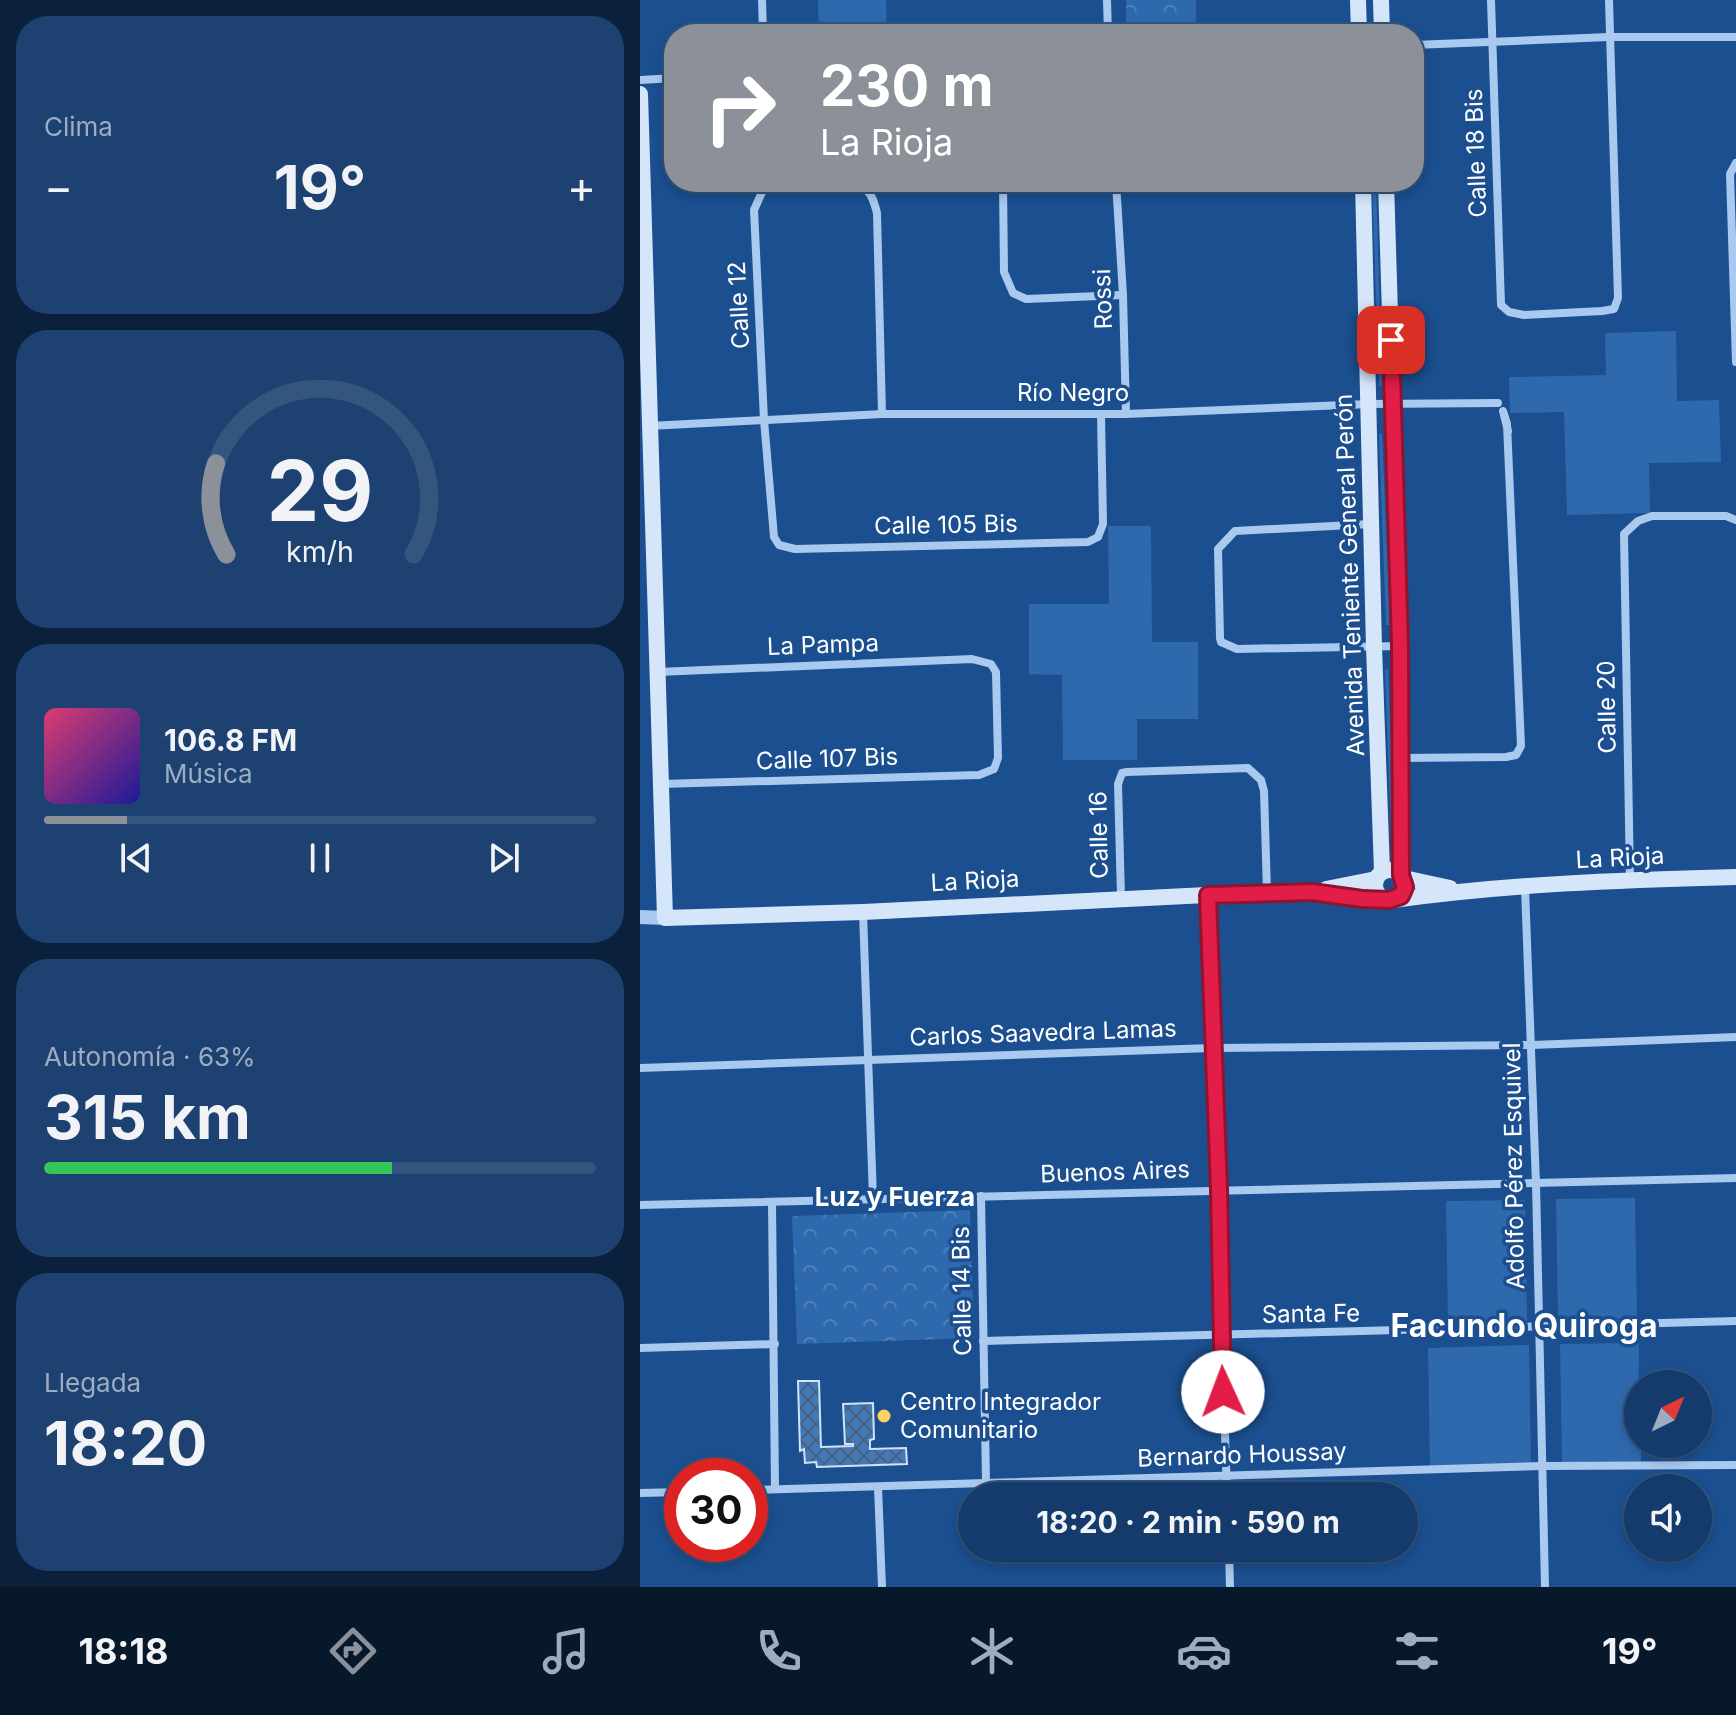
<!DOCTYPE html>
<html lang="es">
<head>
<meta charset="utf-8">
<style>
  :root { --surface:#143b6b; --page:#1d4271; --text:#f1f3f6; --muted:#9dadc1; --line:#33557e; --accent:#8c9099 }
  body { margin:0; font-family:Inter,sans-serif; background:var(--page); color:var(--text); height:100vh; display:flex; flex-direction:column; font-size:30px; white-space:nowrap }
  * { box-sizing:border-box; margin:0 }
  p { font-size:26px; color:var(--muted) }
  .icon { flex:none; width:44px; height:44px; fill:none; stroke:currentColor; stroke-width:2; stroke-linecap:round; stroke-linejoin:round }
  .map { position:relative; flex:1; overflow:hidden }
  .panel { display:flex; flex-direction:column; gap:16px; padding:16px; background:#0b203b; width:640px }
  .panel>* { flex:none }
  .guide { position:absolute; left:24px; top:24px; width:760px; height:168px; border-radius:32px; box-shadow:0 4px 12px #0003,0 0 0 2px var(--line); background:#8c9099; color:#fff; overflow:hidden }
  .needle { width:52px; rotate:43deg }
  .tools { position:absolute; left:984px; top:1370px; display:grid; gap:16px }
  .tools a { display:grid; place-items:center; width:88px; height:88px; border-radius:50%; background:var(--surface); box-shadow:0 4px 12px #0003,0 0 0 2px var(--line); font-size:40px }
  .speed { position:absolute; left:24px; top:1458px; display:flex; gap:16px; font-size:40px; font-weight:700; text-align:center }
  .speed>* { display:grid; place-content:center; width:104px; height:104px; border-radius:50%; background:var(--surface); box-shadow:0 4px 12px #0003,0 0 0 2px var(--line); line-height:1 }
  .speed .limit { border:12px solid #d22; background:#fff; color:#111 }
  .pin { position:absolute; display:grid; place-items:center; width:68px; height:68px; color:#fff; margin:-34px; border-radius:16px; box-shadow:0 4px 12px #0006 }
  .me { position:absolute; width:88px; margin:-44px; rotate:358deg; stroke-linejoin:round; filter:drop-shadow(0 0 6px #0008) }
  .turn { display:flex; align-items:center; gap:28px; height:168px; padding:0 24px; font-size:36px }
  .turn .icon { width:104px; height:104px; stroke-width:2.5 }
  .turn b { display:block; font-size:56px; line-height:68px }
  .big { font-size:60px; font-weight:700; line-height:1.1 }
  .panel .card { flex:1; display:flex; flex-direction:column; justify-content:center; gap:12px; min-width:0; padding:0 28px; border-radius:32px; background:var(--page) }
  .panel .dial { align-items:center; gap:0 }
  .dial svg { height:208px; overflow:visible; fill:none; stroke:var(--line); stroke-width:7; stroke-linecap:round; text-anchor:middle }
  .dial text { fill:var(--text); stroke:none }
  .song { display:flex; align-items:center; gap:24px }
  .cover { width:96px; height:96px; border-radius:12px; background:linear-gradient(135deg,hsl(340 70% 55%),hsl(240 70% 35%)) }
  .played { height:8px; border-radius:4px; background:linear-gradient(90deg,var(--accent) 15%,var(--line) 15%) }
  .keys { display:flex; justify-content:space-around; direction:ltr }
  .heat { display:flex; justify-content:space-between; align-items:center; font-size:44px; direction:ltr }
  .charge { height:12px; border-radius:6px; background:linear-gradient(90deg,#34c759 63%,var(--line) 0) }
  .trip { position:absolute; left:318px; top:1482px; width:460px; height:80px; border-radius:40px; background:var(--surface); box-shadow:0 4px 12px #0003,0 0 0 2px var(--line); font-weight:700; line-height:80px; text-align:center }
  .tab-bar { display:flex; height:128px; justify-content:space-around; align-items:center; background:#08182b; color:var(--muted) }
  .tab-bar .icon { width:56px; height:56px }
  .tab-bar .selected { color:var(--accent) }
  .tab-bar b { font-size:36px; color:var(--text) }
  main { display:flex; flex:1; min-height:0 }
  .map>svg:first-child { display:block }
  .green { fill:#2e69ad }
  .park { fill:url(#park-crowns) }
  .building { fill:url(#building-cross-hatch); stroke:#cfe3fa; stroke-width:2 }
  .lines { fill:none; stroke-linecap:round; stroke-linejoin:round }
  .minor { stroke:#a9c9ee; stroke-width:8 }
  .tertiary { stroke:#a9c9ee; stroke-width:14 }
  .secondary { stroke:#d6e6fa; stroke-width:16 }
  .route-casing { stroke:#92132f; stroke-width:20 }
  .route { stroke:#e11d48; stroke-width:14 }
  .poi-dot { fill:#ffd166; stroke:#1b4f8f; stroke-width:3 }
  .labels { text-anchor:middle; stroke-width:7; stroke-linejoin:round; paint-order:stroke }
  .street-label { font-size:24px; fill:#fff; stroke:#1b4f8f }
  .poi-label { font-size:24px; fill:#fff; stroke:#1b4f8f; text-anchor:start }
  .neighbourhood-label { font-size:26px; font-weight:bold; fill:#fff; stroke:#1b4f8f }
  .district-label { font-size:32px; font-weight:bold; fill:#fff; stroke:#1b4f8f }
</style>
</head>
<body>
<main>
<section class="panel">
<div class="card"><p>Clima</p>
<div class="heat"><a>−</a><b class="big">19°</b><a>+</a></div>
</div>
<div class="card dial"><svg viewBox="0 0 100 80">
<path d="M14 69A42 42 0 1 1 86 69"/>
<path d="M14 69A42 42 0 0 1 10 34" stroke="#8c9099"/>
<text x="50" y="56" font-size="32" font-weight="700">29</text>
<text x="50" y="72" font-size="11">km/h</text>
</svg></div>
<div class="card">
<div class="song"><i class="cover"></i><div><b>106.8 FM</b><p>Música</p></div></div>
<div class="played"></div>
<div class="keys"><svg class="icon" aria-label="previous" viewBox="0 0 24 24"><path d="M18 5L8 12l10 7zM5 5v14"/></svg><svg class="icon" aria-label="pause" viewBox="0 0 24 24"><path d="M8 5v14M16 5v14"/></svg><svg class="icon" aria-label="next" viewBox="0 0 24 24"><path d="M6 5l10 7-10 7zM19 5v14"/></svg></div>
</div>
<div class="card"><p>Autonomía · 63%</p><b class="big">315 km</b><div class="charge"></div></div>
<div class="card"><p>Llegada</p><b class="big">18:20</b></div>
</section>
<div class="map">
<svg width="1096" height="1587" viewBox="0 0 1096 1587">
  <defs>
    <pattern id="park-crowns" width="20" height="18" patternUnits="userSpaceOnUse" patternTransform="scale(2)"><rect width="20" height="18" fill="#2e69ad"/><path d="M2 6a3 3 0 1 1 6 0M12 15a3 3 0 1 1 6 0" fill="none" stroke="#4d80b9"/></pattern>
    <pattern id="building-cross-hatch" width="8" height="8" patternUnits="userSpaceOnUse" patternTransform="scale(2)"><rect width="8" height="8" fill="#4478b7"/><path d="M0 0l8 8M0 8l8-8" fill="none" stroke="#486282"/></pattern>
  </defs>
  <rect width="100%" height="100%" fill="#1b4f8f"/>
  <g class="green">
    <path d="M 178,0 L 246,0 L 247,34 L 179,34 Z"/>
    <path d="M 732,182 L 736,182 L 742,385 L 739,386 Z"/>
    <path d="M 1036,331 L 1037,401 L 1079,400 L 1081,462 L 1009,463 L 1010,513 L 927,515 L 924,412 L 870,413 L 869,377 L 966,375 L 965,333 Z"/>
    <path d="M 739,434 L 742,434 L 750,625 L 746,625 Z"/>
    <path d="M 468,526 L 511,526 L 512,642 L 558,642 L 558,719 L 497,719 L 497,760 L 423,760 L 422,675 L 389,674 L 389,604 L 469,604 Z"/>
    <path d="M 748,669 L 756,860 L 752,860 L 745,670 Z"/>
    <path d="M 995,1198 L 997,1319 L 918,1320 L 916,1199 Z"/>
    <path d="M 885,1200 L 887,1321 L 808,1322 L 806,1201 Z"/>
    <path d="M 999,1343 L 998,1444 L 1001,1444 L 1001,1464 L 922,1465 L 920,1344 Z"/>
    <path d="M 889,1345 L 891,1466 L 790,1469 L 788,1348 Z"/>
  </g>
  <g class="park">
    <path d="M 486,0 L 556,0 L 556,34 L 699,34 L 486,34 Z"/>
    <path d="M 330,1210 L 334,1338 L 157,1344 L 152,1216 Z"/>
  </g>
  <path class="building" d="M 158,1381 L 179,1381 L 181,1447 L 213,1446 L 213,1444 L 205,1444 L 203,1404 L 233,1403 L 234,1439 L 230,1440 L 230,1449 L 266,1448 L 267,1464 L 177,1467 L 176,1462 L 165,1463 L 164,1449 L 160,1451 Z"/>
  <g class="lines">
    <g class="minor">
      <path d="M 122,0 L 123,34"/>
      <path d="M 467,0 L 468,34"/>
      <path d="M 851,0 L 861,305 L 869,312 L 884,315 L 962,311 L 974,309 L 978,298 L 969,0"/>
      <path d="M 774,45 L 969,37 L 1096,37"/>
      <path d="M 0,80 L 34,78"/>
      <path d="M 1096,163 L 1090,174 L 1096,362"/>
      <path d="M 363,182 L 364,272 L 373,293 L 386,299 L 483,295"/>
      <path d="M 476,182 L 483,295 L 486,414"/>
      <path d="M 242,414 L 237,213 C 235,206 233,195 226,190 C 207,178 146,185 123,190 L 114,210 L 124,420 L 134,537 L 139,545 L 155,549 L 448,542 L 458,537 L 463,524 L 461,414"/>
      <path d="M 9,426 L 242,414 L 486,414 L 730,404 L 858,403"/>
      <path d="M 731,524 L 595,531 L 578,549 L 580,638 L 581,642 L 597,649 L 760,646"/>
      <path d="M 18,672 L 332,659 L 351,664 L 356,672 L 358,758 L 354,769 L 339,775 L 21,784"/>
      <path d="M 760,758 L 866,757 L 876,755 L 881,746 L 867,424 L 863,411 L 868,431"/>
      <path d="M 990,880 L 984,534 L 998,521 L 1012,516 L 1086,516 L 1096,520"/>
      <path d="M 885,888 L 896,1184 L 905,1587"/>
      <path d="M 568,895 L 587,1496"/>
      <path d="M 481,897 L 478,784 L 482,773 L 487,772 L 608,768 L 621,780 L 624,791 L 627,892"/>
      <path d="M 223,912 L 233,1199"/>
      <path d="M 0,1068 L 572,1048 L 892,1045 L 1096,1037"/>
      <path d="M 341,1196 L 346,1482"/>
      <path d="M 132,1203 L 135,1489"/>
      <path d="M 0,1205 L 1096,1178"/>
      <path d="M 343,1341 L 1096,1321"/>
      <path d="M 0,1348 L 135,1344"/>
      <path d="M 238,1487 L 242,1587"/>
      <path d="M 110,1490 L 902,1466 L 1096,1465"/>
      <path d="M 0,1493 L 42,1492"/>
      <path d="M 589,1548 L 590,1587"/>
    </g>
    <path class="tertiary" d="M 0,917 L 25,918"/>
    <g class="secondary">
      <path d="M 718,0 L 719,34"/>
      <path d="M 741,0 L 742,34"/>
      <path d="M 0,94 L 25,918 L 223,912 L 627,892 L 672,892 L 722,899 L 745,900"/>
      <path d="M 723,182 L 734,647 L 742,871"/>
      <path d="M 746,182 L 760,646 L 761,875"/>
      <circle cx="750" cy="885" r="15"/>
      <path d="M 764,878 L 810,888"/>
      <path d="M 686,889 L 736,879"/>
      <path d="M 753,900 C 866,884 982,880 1096,877"/>
    </g>
  </g>
  <g class="lines">
    <defs>
      <path id="route" d="M 583,1392 L 579,1189 L 568,895 L 672,892 L 722,899 L 749,900 L 761,896 L 765,887 L 761,875 L 760,646 L 751,340"/>
    </defs>
    <use href="#route" class="route-casing"/>
    <use href="#route" class="route"/>
  </g>
  <circle class="poi-dot" cx="244" cy="1416" r="8"/>
  <g class="labels">
    <g class="street-label">
      <text transform="translate(836 153) rotate(-92)" y="8">Calle 18 Bis</text>
      <text transform="translate(463 299) rotate(-92)" y="8">Rossi</text>
      <text transform="translate(99 305) rotate(-93)" y="8">Calle 12</text>
      <text x="433" y="401">Río Negro</text>
      <text transform="translate(306 525) rotate(-1)" y="8">Calle 105 Bis</text>
      <text transform="translate(710 575) rotate(-92)" y="8">Avenida Teniente General Perón</text>
      <text transform="translate(183 645) rotate(-2)" y="8">La Pampa</text>
      <text transform="translate(967 707) rotate(-91)" y="8">Calle 20</text>
      <text transform="translate(187 759) rotate(-2)" y="8">Calle 107 Bis</text>
      <text transform="translate(459 835) rotate(-91)" y="8">Calle 16</text>
      <text transform="translate(980 858) rotate(-3)" y="8">La Rioja</text>
      <text transform="translate(335 881) rotate(-3)" y="8">La Rioja</text>
      <text transform="translate(403 1033) rotate(-2)" y="8">Carlos Saavedra Lamas</text>
      <text transform="translate(874 1166) rotate(-91)" y="8">Adolfo Pérez Esquivel</text>
      <text transform="translate(475 1172) rotate(-2)" y="8">Buenos Aires</text>
      <text transform="translate(322 1291) rotate(-91)" y="8">Calle 14 Bis</text>
      <text transform="translate(671 1314) rotate(-1)" y="8">Santa Fe</text>
      <text transform="translate(602 1455) rotate(-2)" y="8">Bernardo Houssay</text>
    </g>
    <g class="poi-label">
      <text x="260" y="1410">Centro Integrador<tspan x="260" dy="28">Comunitario</tspan></text>
    </g>
    <g class="neighbourhood-label">
      <text x="255" y="1206">Luz y Fuerza</text>
    </g>
    <g class="district-label">
      <text x="884" y="1337">Facundo Quiroga</text>
    </g>
  </g>
</svg>
<div class="tools">
<a><svg class="needle" viewBox="-14 -14 28 28"><path d="M0-13l5 13h-10z" fill="#e53935"/><path d="M0 13l5-13h-10z" fill="#9dadc1"/></svg></a>
<a><svg class="icon" aria-label="sound" viewBox="0 0 24 24"><path d="M4 9h4l5-4v14l-5-4H4zM17 9q2 3 0 6"/></svg></a>
</div>
<div class="speed"><div class="limit">30</div></div>
<div class="pin" style="left:751px;top:340px;background:#d93025"><svg class="icon" aria-label="arrive" viewBox="0 0 24 24"><path d="M6 21V4h12l-3 4 3 4H6"/></svg></div>
<svg class="me" style="left:583px;top:1392px" viewBox="-20 -20 40 40"><circle r="19" fill="#fff"/><path d="M0-13L10 11 0 6-10 11z" fill="#e11d48"/></svg>
<div class="trip">18:20 · 2 min · 590 m</div>
<div class="guide">
<div class="turn"><svg class="icon" aria-label="right" viewBox="0 0 24 24"><path d="M7 20v-9h11M14 6l5 5-5 5"/></svg><div><b>230 m</b>La Rioja</div></div>
</div>
</div>
</main>
<nav class="tab-bar">
<b>18:18</b>
<svg class="icon selected" aria-label="directions" viewBox="0 0 24 24"><path d="M12 3l9 9-9 9-9-9zM9 14v-3h6M13 9l2 2-2 2"/></svg>
<svg class="icon" aria-label="music" viewBox="0 0 24 24"><path d="M9 18V5l10-2v13"/><circle cx="6" cy="18" r="3"/><circle cx="16" cy="16" r="3"/></svg>
<svg class="icon" aria-label="phone" viewBox="0 0 24 24"><path d="M5 4h4l2 5-3 2q2 4 5 5l2-3 5 2v4C11 20 4 13 5 4z"/></svg>
<svg class="icon" aria-label="climate" viewBox="0 0 24 24"><path d="M12 3v18M4 7l16 10M4 17L20 7"/></svg>
<svg class="icon" aria-label="car" viewBox="0 0 24 24"><path d="M5 17H2v-5l4-1 3-4h7l3 4 3 1v5h-3M9 17h6M6 11h13"/><circle cx="7" cy="17" r="2"/><circle cx="17" cy="17" r="2"/></svg>
<svg class="icon" aria-label="filters" viewBox="0 0 24 24"><path d="M4 7h16M4 17h16"/><circle cx="9" cy="7" r="2"/><circle cx="15" cy="17" r="2"/></svg>
<b>19°</b>
</nav>
</body>
</html>
